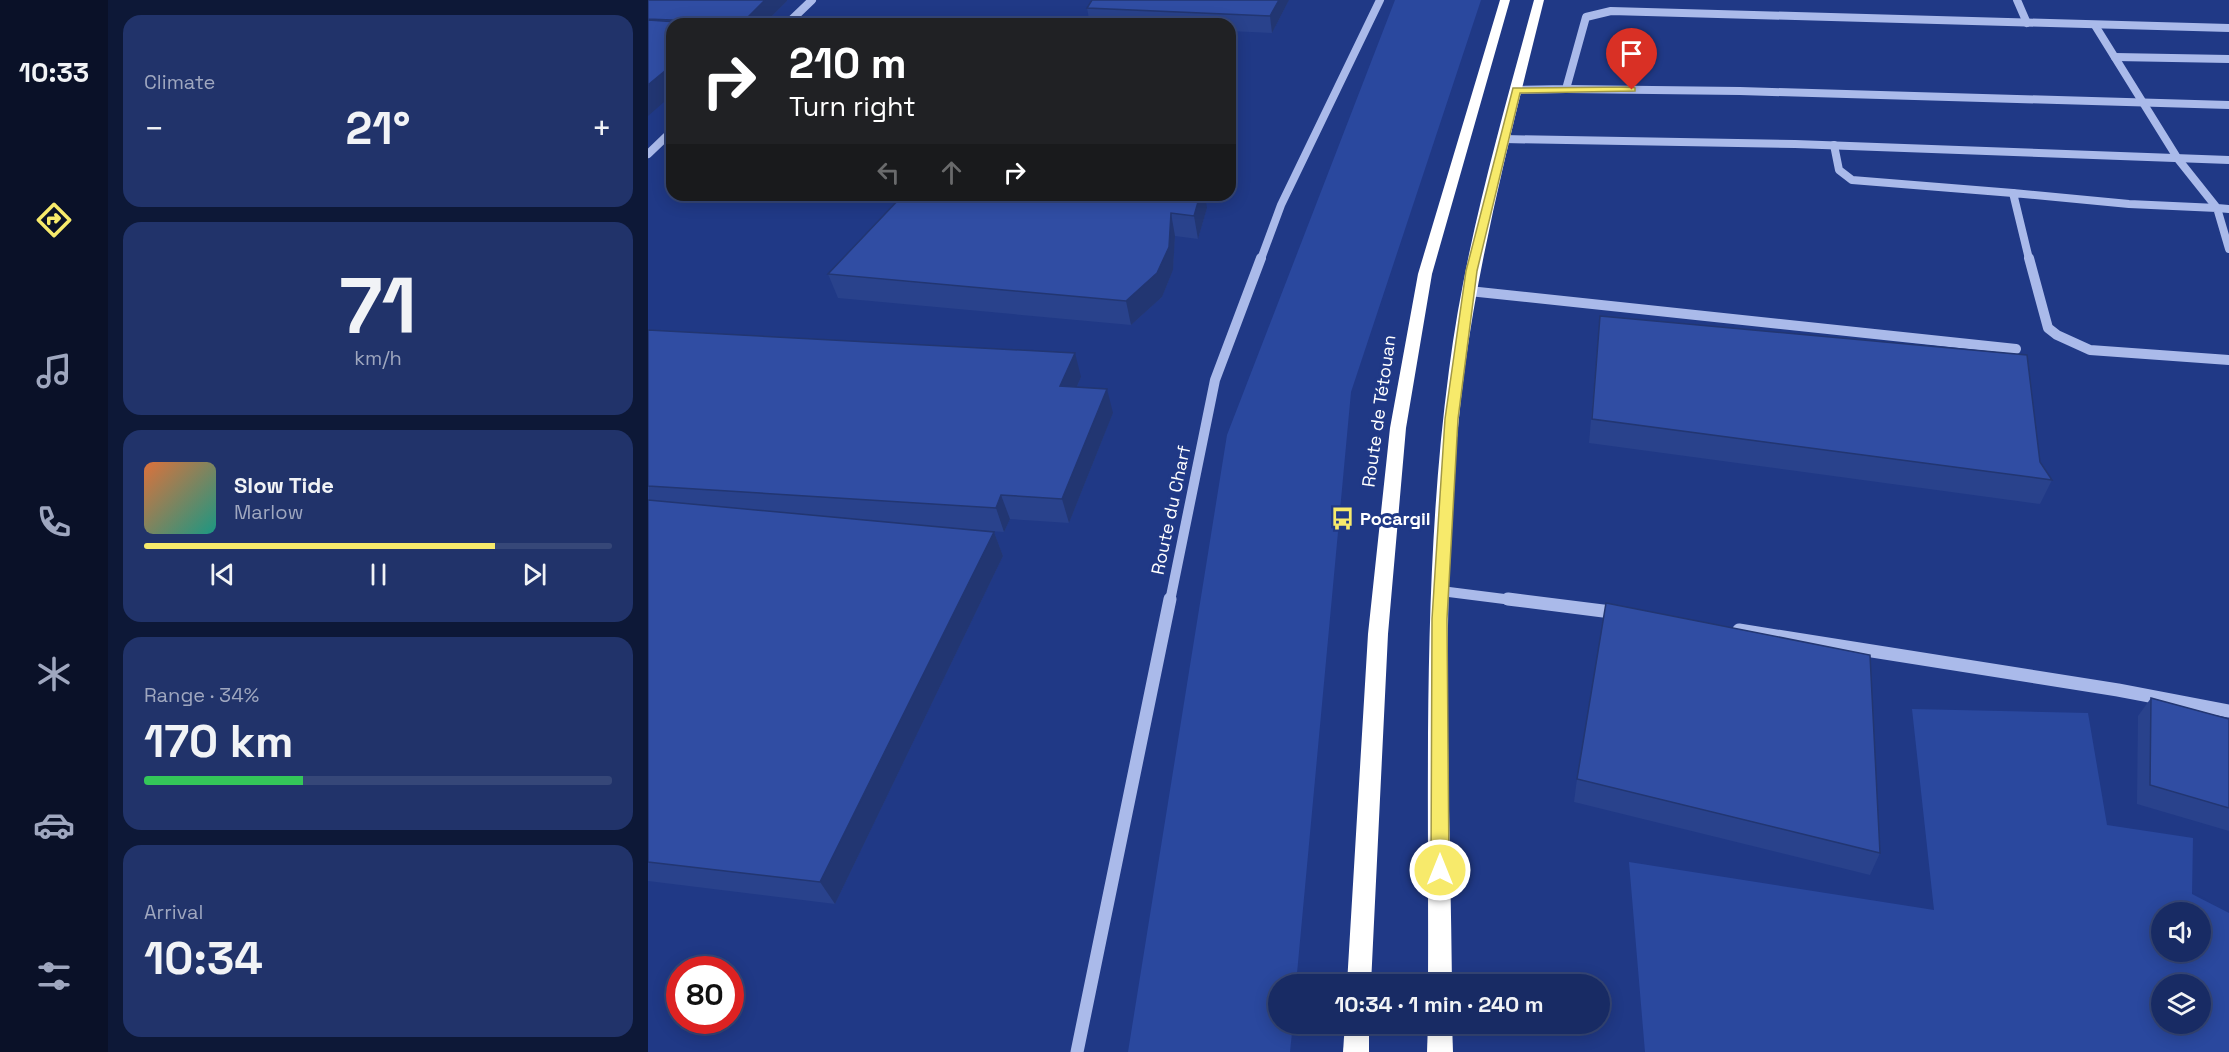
<!DOCTYPE html>
<html lang="en">
<head>
<meta charset="utf-8">
<style>
  :root { --surface:#182b64; --page:#21336a; --text:#f1f3f6; --muted:#9fa7bf; --line:#364778; --accent:#f7ea6b }
  body { margin:0; font-family:"Space Grotesk",sans-serif; background:var(--page); color:var(--text); height:100vh; display:flex; flex-direction:column; font-size:22px; white-space:nowrap }
  * { box-sizing:border-box; margin:0 }
  p { font-size:20px; color:var(--muted) }
  .icon { flex:none; width:33px; height:33px; fill:none; stroke:currentColor; stroke-width:2; stroke-linecap:round; stroke-linejoin:round }
  .map { position:relative; flex:1; overflow:hidden }
  .side { display:flex; flex-direction:column; gap:15px; padding:15px; background:#0d1837; width:540px }
  .side>* { flex:none }
  .guide { position:absolute; left:18px; top:18px; width:570px; height:183px; border-radius:18px; box-shadow:0 3px 15px #0003,0 0 0 2px var(--line); background:#202124; color:#fff; overflow:hidden }
  .buttons { position:absolute; left:1503px; top:902px; display:grid; gap:12px }
  .buttons a { display:grid; place-items:center; width:60px; height:60px; border-radius:50%; background:var(--surface); box-shadow:0 3px 15px #0003,0 0 0 2px var(--line); font-size:30px }
  .speed { position:absolute; left:18px; top:956px; display:flex; gap:12px; font-size:30px; font-weight:700; text-align:center }
  .speed>* { display:grid; place-content:center; width:78px; height:78px; border-radius:50%; background:var(--surface); box-shadow:0 3px 15px #0003,0 0 0 2px var(--line); line-height:1 }
  .speed .limit { border:9px solid #d22; background:#fff; color:#111 }
  .pin { position:absolute; display:grid; place-items:center; width:51px; height:51px; color:#fff; margin:-62px -26px; border-radius:50% 50% 50% 0; rotate:-45deg; box-shadow:0 0 6px #0007 }
  .pin .icon { rotate:45deg }
  .me { position:absolute; width:66px; margin:-33px; rotate:0deg; stroke-linejoin:round; filter:drop-shadow(0 0 4px #0008) }
  .turn { display:flex; align-items:center; gap:21px; height:126px; padding:0 24px; font-size:27px }
  .turn .icon { width:78px; height:78px; stroke-width:2.5 }
  .turn b { display:block; font-size:42px; line-height:51px }
  .lanes { display:flex; align-items:center; height:57px; padding:0 24px; background:#0003; justify-content:center; gap:30px; direction:ltr }
  .lanes .off { opacity:.35 }
  .big { font-size:45px; font-weight:700; line-height:1.1 }
  .side .widget { flex:1; display:flex; flex-direction:column; justify-content:center; gap:9px; min-width:0; padding:0 21px; border-radius:18px; background:var(--page) }
  .side .dial { align-items:center; gap:0 }
  .dial b { font-size:78px; line-height:1 }
  .song { display:flex; align-items:center; gap:18px }
  .cover { width:72px; height:72px; border-radius:9px; background:linear-gradient(135deg,hsl(20 70% 55%),hsl(170 70% 35%)) }
  .played { height:6px; border-radius:3px; background:linear-gradient(90deg,var(--accent) 75%,var(--line) 75%) }
  .keys { display:flex; justify-content:space-around; direction:ltr }
  .heat { display:flex; justify-content:space-between; align-items:center; font-size:33px; direction:ltr }
  .charge { height:9px; border-radius:4px; background:linear-gradient(90deg,#34c759 34%,var(--line) 0) }
  .trip { position:absolute; left:620px; top:974px; width:342px; height:60px; border-radius:30px; background:var(--surface); box-shadow:0 3px 15px #0003,0 0 0 2px var(--line); font-weight:700; line-height:60px; text-align:center }
  main { display:flex; flex:1; min-height:0 }
  .tabs { display:flex; flex-direction:column; width:108px; justify-content:space-around; align-items:center; background:#0a1128; color:var(--muted) }
  .tabs .icon { width:42px; height:42px }
  .tabs .active { color:var(--accent) }
  .tabs b { font-size:27px; color:var(--text) }
  .map>svg:first-child { display:block }
  .green { fill:#2a489e; fill-rule:evenodd }
  .lines { fill:none; stroke-linecap:round; stroke-linejoin:round }
  .minor-far2 { stroke:#aabaea; stroke-width:8 }
  .minor-far1 { stroke:#aabaea; stroke-width:10 }
  .minor { stroke:#aabaea; stroke-width:13 }
  .highway { fill:#fff; fill-rule:evenodd }
  .wall { fill:#29428c }
  .shaded-wall { fill:#223672 }
  .building { fill:#304da3; stroke:#223672; stroke-width:1.5 }
  .route { fill:#f7ea6b; stroke:#a19846; stroke-width:1.5 }
  .labels { text-anchor:middle; stroke-width:6; stroke-linejoin:round; paint-order:stroke }
  .street-label { font-size:18px; fill:#fff; stroke:#203986 }
  .poi-label { font-size:18px; font-weight:bold; fill:#fff; stroke:#203986; text-anchor:start }
</style>
</head>
<body>
<main>
<nav class="tabs">
<b>10:33</b>
<svg class="icon active" aria-label="directions" viewBox="0 0 24 24"><path d="M12 3l9 9-9 9-9-9zM9 14v-3h6M13 9l2 2-2 2"/></svg>
<svg class="icon" aria-label="music" viewBox="0 0 24 24"><path d="M9 18V5l10-2v13"/><circle cx="6" cy="18" r="3"/><circle cx="16" cy="16" r="3"/></svg>
<svg class="icon" aria-label="phone" viewBox="0 0 24 24"><path d="M5 4h4l2 5-3 2q2 4 5 5l2-3 5 2v4C11 20 4 13 5 4z"/></svg>
<svg class="icon" aria-label="climate" viewBox="0 0 24 24"><path d="M12 3v18M4 7l16 10M4 17L20 7"/></svg>
<svg class="icon" aria-label="car" viewBox="0 0 24 24"><path d="M5 17H2v-5l4-1 3-4h7l3 4 3 1v5h-3M9 17h6M6 11h13"/><circle cx="7" cy="17" r="2"/><circle cx="17" cy="17" r="2"/></svg>
<svg class="icon" aria-label="filters" viewBox="0 0 24 24"><path d="M4 7h16M4 17h16"/><circle cx="9" cy="7" r="2"/><circle cx="15" cy="17" r="2"/></svg>
</nav>
<section class="side">
<div class="widget"><p>Climate</p>
<div class="heat"><a>−</a><b class="big">21°</b><a>+</a></div>
</div>
<div class="widget dial"><b>71</b><p>km/h</p></div>
<div class="widget">
<div class="song"><i class="cover"></i><div><b>Slow Tide</b><p>Marlow</p></div></div>
<div class="played"></div>
<div class="keys"><svg class="icon" aria-label="previous" viewBox="0 0 24 24"><path d="M18 5L8 12l10 7zM5 5v14"/></svg><svg class="icon" aria-label="pause" viewBox="0 0 24 24"><path d="M8 5v14M16 5v14"/></svg><svg class="icon" aria-label="next" viewBox="0 0 24 24"><path d="M6 5l10 7-10 7zM19 5v14"/></svg></div>
</div>
<div class="widget"><p>Range · 34%</p><b class="big">170 km</b><div class="charge"></div></div>
<div class="widget"><p>Arrival</p><b class="big">10:34</b></div>
</section>
<div class="map">
<svg width="1581" height="1052" viewBox="0 0 1581 1052">
  <rect width="100%" height="100%" fill="#203986"/>
  <g class="green">
    <path d="M 747,0 L 833,0 L 703,392 L 648,984 L 630,984 L 630,1023 L 645,1023 L 642,1052 L 480,1052 L 579,435 Z"/>
    <path d="M 1264,709 L 1440,713 L 1459,825 L 1545,838 L 1544,894 L 1581,913 L 1581,1052 L 997,1052 L 981,862 L 1286,910 ZM 1514,912 L 1552,912 L 1552,951 L 1514,951 ZM 1514,984 L 1552,984 L 1552,1023 L 1514,1023 Z"/>
  </g>
  <g class="lines">
    <g class="minor-far2">
      <path d="M 1369,0 L 1379,23"/>
      <path d="M 139,24 L 164,0"/>
      <path d="M 1448,27 L 1530,159 L 1569,208 L 1581,209"/>
      <path d="M 1467,57 L 1581,59"/>
      <path d="M 918,89 L 1092,91 L 1581,105"/>
      <path d="M 868,90 L 918,89 L 938,17 L 963,11 L 1581,28"/>
      <path d="M 856,139 L 1147,144 L 1581,160"/>
      <path d="M 1186,145 L 1191,170 L 1204,180 L 1365,193"/>
      <path d="M 0,154 L 24,131"/>
      <path d="M 613,259 L 633,205 L 732,0"/>
      <path d="M 1381,259 L 1365,193 L 1481,204 L 1569,208 L 1581,249"/>
    </g>
    <g class="minor-far1">
      <path d="M 1381,258 L 1400,328 L 1409,335 L 1442,350 L 1581,360"/>
      <path d="M 821,291 L 1368,349"/>
      <path d="M 793,591 L 872,601"/>
      <path d="M 522,601 L 567,380 L 613,258"/>
    </g>
    <g class="minor">
      <path d="M 860,599 L 971,613"/>
      <path d="M 1091,630 L 1470,690 L 1581,711"/>
      <path d="M 429,1052 L 522,599"/>
    </g>
    <g class="highway">
      <path d="M 852,0 L 862,0 L 784,274 L 758,428 L 740,634 L 723,984 L 699,984 L 720,634 L 742,428 L 770,274 Z"/>
      <path d="M 886,0 L 896,0 C 866,121 834,242 817,366 C 790,568 802,781 804,984 L 780,984 C 781,780 774,573 801,370 C 817,245 853,122 886,0 Z"/>
      <path d="M 697,1023 L 721,1023 L 721,1052 L 695,1052 Z"/>
      <path d="M 780,1023 L 804,1023 L 805,1052 L 779,1052 Z"/>
    </g>
  </g>
  <g class="wall">
    <path d="M 0,0 L 139,0 L 139,1 L 116,24 L 24,24 L 0,116 Z"/>
    <path d="M 641,0 L 624,33 L 582,31 L 582,24 L 442,24 L 439,8 Z"/>
    <path d="M 255,195 L 559,208 L 550,239 L 527,236 L 525,270 L 514,297 L 483,325 L 190,298 L 180,274 Z"/>
    <path d="M 952,316 L 1392,462 L 1404,480 L 1392,504 L 941,443 Z"/>
    <path d="M 0,330 L 433,377 L 429,387 L 465,413 L 421,523 L 362,519 L 356,532 L 312,529 L 346,532 L 355,556 L 187,904 L 0,881 Z"/>
    <path d="M 1503,698 L 1581,719 L 1581,831 L 1489,804 L 1490,716 Z"/>
    <path d="M 929,779 L 1232,853 L 1222,875 L 926,802 Z"/>
  </g>
  <g class="shaded-wall">
    <path d="M 117,0 L 139,0 L 139,1 L 116,24 L 94,24 L 94,23 Z"/>
    <path d="M 631,0 L 641,0 L 624,33 L 622,16 Z"/>
    <path d="M 24,65 L 24,95 L 0,116 L 0,85 Z"/>
    <path d="M 552,195 L 557,195 L 559,208 L 550,239 L 546,216 Z"/>
    <path d="M 523,213 L 527,236 L 525,270 L 514,297 L 483,325 L 478,301 Z"/>
    <path d="M 427,353 L 433,377 L 419,410 L 412,386 Z"/>
    <path d="M 459,389 L 465,413 L 421,523 L 414,499 Z"/>
    <path d="M 353,495 L 362,519 L 356,532 L 348,508 Z"/>
    <path d="M 346,532 L 355,556 L 187,904 L 172,882 Z"/>
  </g>
  <g class="building">
    <path d="M 0,0 L 117,0 L 94,23 L 0,19 Z"/>
    <path d="M 444,0 L 631,0 L 622,16 L 439,8 Z"/>
    <path d="M 0,20 L 59,24 L 24,24 L 24,65 L 0,85 Z"/>
    <path d="M 255,195 L 552,195 L 546,216 L 523,213 L 521,247 L 509,273 L 478,301 L 180,274 Z"/>
    <path d="M 952,316 L 1379,355 L 1392,462 L 1404,480 L 944,419 Z"/>
    <path d="M 0,330 L 427,353 L 412,386 L 459,389 L 414,499 L 353,495 L 348,508 L 0,486 Z"/>
    <path d="M 0,500 L 346,532 L 172,882 L 0,862 Z"/>
    <path d="M 958,603 L 1222,655 L 1232,853 L 929,779 Z"/>
    <path d="M 1503,698 L 1581,719 L 1581,808 L 1502,785 Z"/>
  </g>
  <path class="route" d="M 984,87 L 987,88 L 987,91 L 872,93 L 829,271 L 810,419 L 799,619 L 801,870 L 798,875 L 792,878 L 786,875 L 783,870 L 784,619 L 797,419 L 818,271 L 865,88 Z"/>
  <defs>
    <symbol id="bus-bare" viewBox="-9 -9 18 18"><path d="M-5-6H5V4H4V6H2V4H-2V6H-4V4H-5ZM-3.5-4V0h7V-4ZM-3.5 1.2v1.5H-2V1.2ZM2 1.2v1.5H3.5V1.2Z" fill="#f7ea6b" stroke="#203986" stroke-width="2.5" paint-order="stroke"/></symbol>
  </defs>
  <g fill-rule="evenodd">
    <use href="#bus-bare" x="678" y="502" width="33" height="33"/>
  </g>
  <g class="labels">
    <g class="street-label">
      <text transform="translate(731 411) rotate(-82)" y="6">Route de Tétouan</text>
      <text transform="translate(523 510) rotate(-78)" y="6">Route du Charf</text>
    </g>
    <g class="poi-label">
      <text x="712" y="525">Pocargil</text>
    </g>
  </g>
</svg>
<div class="buttons">
<a><svg class="icon" aria-label="sound" viewBox="0 0 24 24"><path d="M4 9h4l5-4v14l-5-4H4zM17 9q2 3 0 6"/></svg></a>
<a><svg class="icon" aria-label="layers" viewBox="0 0 24 24"><path d="M12 4l9 5-9 5-9-5zM3 14l9 5 9-5"/></svg></a>
</div>
<div class="speed"><div class="limit">80</div></div>
<div class="pin" style="left:984px;top:90px;background:#d93025"><svg class="icon" aria-label="arrive" viewBox="0 0 24 24"><path d="M6 21V4h12l-3 4 3 4H6"/></svg></div>
<svg class="me" style="left:792px;top:870px" viewBox="-20 -20 40 40"><circle r="17" fill="#f7ea6b" stroke="#fff" stroke-width="3"/><path d="M0-11L8 9 0 5-8 9z" fill="#fff"/></svg>
<div class="trip">10:34 · 1 min · 240 m</div>
<div class="guide">
<div class="turn"><svg class="icon" aria-label="right" viewBox="0 0 24 24"><path d="M7 20v-9h11M14 6l5 5-5 5"/></svg><div><b>210 m</b>Turn right</div></div>
<div class="lanes"><svg class="icon off" aria-label="left" viewBox="0 0 24 24"><path d="M17 20v-9H6M10 6l-5 5 5 5"/></svg><svg class="icon off" aria-label="ahead" viewBox="0 0 24 24"><path d="M12 20V5M6 11l6-6 6 6"/></svg><svg class="icon" aria-label="right" viewBox="0 0 24 24"><path d="M7 20v-9h11M14 6l5 5-5 5"/></svg></div>
</div>
</div>
</main>
</body>
</html>
